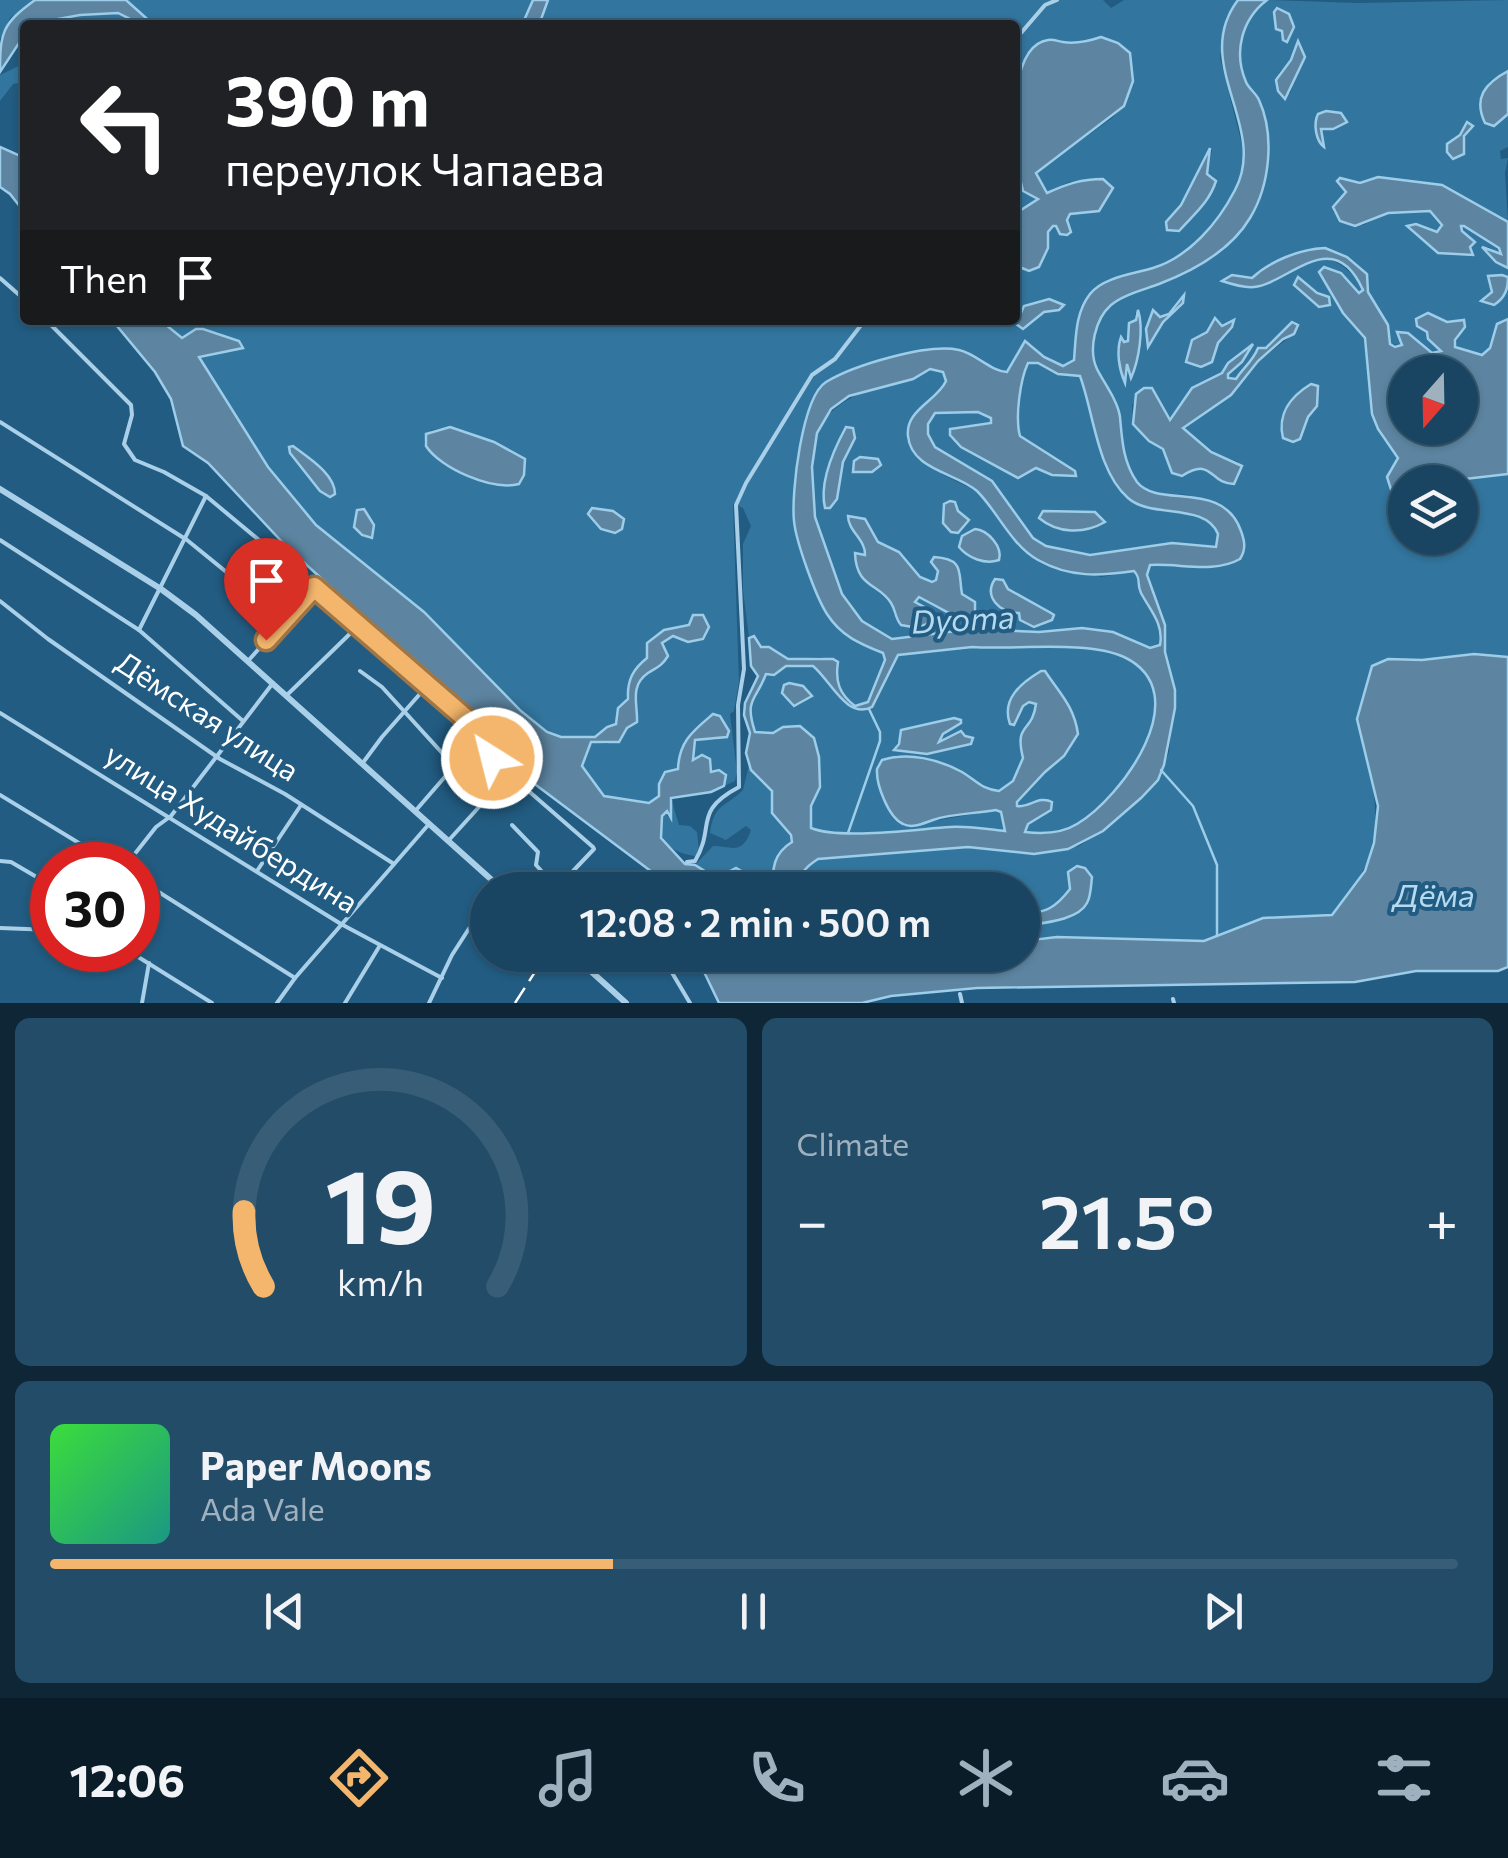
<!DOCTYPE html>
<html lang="en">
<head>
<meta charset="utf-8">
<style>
  :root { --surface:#1a4562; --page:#234c68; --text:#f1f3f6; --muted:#9fb1be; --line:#385d77; --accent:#f4b66c }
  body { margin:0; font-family:Commissioner,sans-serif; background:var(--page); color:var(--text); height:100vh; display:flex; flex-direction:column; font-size:38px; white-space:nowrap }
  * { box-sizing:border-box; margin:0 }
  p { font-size:32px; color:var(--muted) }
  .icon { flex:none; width:55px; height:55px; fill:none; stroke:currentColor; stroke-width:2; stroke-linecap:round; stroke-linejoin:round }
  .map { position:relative; height:1003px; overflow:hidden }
  .drawer { display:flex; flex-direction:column; gap:15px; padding:15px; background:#0e2636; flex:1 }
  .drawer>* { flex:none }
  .top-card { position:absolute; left:20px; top:20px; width:1000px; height:305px; border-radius:10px; box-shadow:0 2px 8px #0004,0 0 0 2px var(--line); background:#202124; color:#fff; overflow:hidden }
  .needle { width:65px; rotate:200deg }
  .fabs { position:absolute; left:1388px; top:355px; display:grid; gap:20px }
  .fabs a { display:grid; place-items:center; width:90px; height:90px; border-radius:50%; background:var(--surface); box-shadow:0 2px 8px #0004,0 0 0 2px var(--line); font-size:50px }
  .speed { position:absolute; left:30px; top:842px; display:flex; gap:20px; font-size:50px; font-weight:700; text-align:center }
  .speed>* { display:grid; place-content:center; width:130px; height:130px; border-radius:50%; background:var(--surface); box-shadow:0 2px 8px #0004,0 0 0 2px var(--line); line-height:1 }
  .speed .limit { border:15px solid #d22; background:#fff; color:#111 }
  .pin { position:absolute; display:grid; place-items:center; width:85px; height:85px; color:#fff; margin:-102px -42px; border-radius:50% 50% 50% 0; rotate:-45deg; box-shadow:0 0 10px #0007 }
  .pin .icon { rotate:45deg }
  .me { position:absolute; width:110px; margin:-55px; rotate:324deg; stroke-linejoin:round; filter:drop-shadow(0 0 8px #0008) }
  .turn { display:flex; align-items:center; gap:35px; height:210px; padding:0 40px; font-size:45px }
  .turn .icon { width:130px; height:130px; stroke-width:2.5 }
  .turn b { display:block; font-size:70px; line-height:85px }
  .then { display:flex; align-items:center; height:95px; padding:0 40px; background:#0003; gap:20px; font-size:38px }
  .big { font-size:75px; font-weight:600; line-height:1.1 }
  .drawer .widget { flex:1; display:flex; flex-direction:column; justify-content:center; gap:15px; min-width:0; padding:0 35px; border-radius:15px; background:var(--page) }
  .drawer .dial { align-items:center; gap:0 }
  .dial svg { height:260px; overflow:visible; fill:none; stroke:var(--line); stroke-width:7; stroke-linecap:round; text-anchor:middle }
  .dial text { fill:var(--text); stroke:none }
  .song { display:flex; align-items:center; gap:30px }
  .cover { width:120px; height:120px; border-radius:15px; background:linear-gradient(135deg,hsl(120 70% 55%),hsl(170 70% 35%)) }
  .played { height:10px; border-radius:5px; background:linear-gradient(90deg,var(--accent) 40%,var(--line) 40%) }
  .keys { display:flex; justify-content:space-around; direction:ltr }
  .heat { display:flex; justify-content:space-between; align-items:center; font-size:55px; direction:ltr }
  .drawer .tiles { flex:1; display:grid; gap:15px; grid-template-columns:1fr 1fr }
  .widget:last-child { grid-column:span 2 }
  .trip { position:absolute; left:470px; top:872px; width:570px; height:100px; border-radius:50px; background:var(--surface); box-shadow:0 2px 8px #0004,0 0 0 2px var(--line); font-weight:600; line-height:100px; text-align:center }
  .tabs { display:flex; height:160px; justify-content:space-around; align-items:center; background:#0a1c27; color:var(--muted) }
  .tabs .icon { width:70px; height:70px }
  .tabs .active { color:var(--accent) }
  .tabs b { font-size:45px; color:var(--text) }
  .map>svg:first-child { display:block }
  .green { fill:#32759e; fill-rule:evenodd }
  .water { fill:#5d85a1; stroke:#9dcde9; stroke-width:2.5; fill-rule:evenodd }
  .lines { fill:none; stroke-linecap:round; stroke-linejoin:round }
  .stream { stroke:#9dcde9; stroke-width:2.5 }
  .minor { stroke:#a9d0e8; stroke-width:4 }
  .tertiary { stroke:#a9d0e8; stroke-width:6 }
  .rail { stroke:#fff; stroke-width:2.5; stroke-dasharray:18 8; stroke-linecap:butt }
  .route-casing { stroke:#9f7646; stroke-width:25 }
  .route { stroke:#f4b66c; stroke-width:18 }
  .labels { text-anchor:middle; stroke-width:8; stroke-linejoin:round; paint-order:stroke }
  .street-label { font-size:30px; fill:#fff; stroke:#225c82 }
  .water-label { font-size:32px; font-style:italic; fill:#b5d9ef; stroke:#225c82 }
</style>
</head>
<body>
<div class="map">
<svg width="1508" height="1003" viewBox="0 0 1508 1003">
  <rect width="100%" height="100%" fill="#225c82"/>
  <g class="green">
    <path d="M 0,0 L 35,0 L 10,18 L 0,39 Z"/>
    <path d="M 126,0 L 533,0 L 522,25 L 154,25 Z"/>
    <path d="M 548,0 L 1103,0 L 1111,8 L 1124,0 L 1238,0 L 1226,17 L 1220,58 L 1246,160 L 1236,189 L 1218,217 L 1189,249 L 1156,267 L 1124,275 L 1077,323 L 1074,360 L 1063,366 L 1044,357 L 1031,344 L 1018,351 L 1007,372 C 992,371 986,359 973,355 C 922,341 870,364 823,383 L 794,521 L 826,613 L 856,643 L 883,653 L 885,660 L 867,702 L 855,706 C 839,693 835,682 838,662 L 821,657 L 788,659 L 769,647 L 761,647 L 754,636 L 749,638 L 743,590 L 743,544 L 751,526 L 743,508 L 733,504 L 739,682 L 734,711 L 730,714 L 737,772 L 735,781 L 724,786 L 726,780 L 697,759 L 692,760 L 695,740 L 717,740 L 724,727 L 720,716 C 692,724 680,740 678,769 L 665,772 L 659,784 L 659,796 L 649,803 L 604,796 L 581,767 L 591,742 L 607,744 L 625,734 C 631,718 632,690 642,678 C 650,668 661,668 667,656 L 662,643 L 673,636 L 688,642 L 691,618 L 689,625 L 647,646 L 647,658 C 618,680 635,723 598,736 C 585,740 558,738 546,731 C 504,707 462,649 427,615 C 392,582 348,559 315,524 C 268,475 235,413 198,356 L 232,351 L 220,333 L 196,329 L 182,338 L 160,320 L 1015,320 L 1015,274 L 1048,248 L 1048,232 L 1053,226 L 1056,226 L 1060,234 L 1070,214 L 1099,211 L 1103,179 L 1069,182 L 1047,193 L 1036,173 L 1112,118 L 1124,106 L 1133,81 L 1101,37 L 1066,43 L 1050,39 L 1028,56 L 1015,84 L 1015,25 L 539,25 ZM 1208,150 L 1212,150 L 1207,174 L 1214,177 C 1207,202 1195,218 1174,232 L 1173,213 L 1184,200 ZM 450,427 L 494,442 L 498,484 C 470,475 437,471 424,442 L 431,430 Z"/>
    <path d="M 1267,0 L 1358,3 L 1508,0 L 1508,71 L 1491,80 L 1480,97 L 1485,123 L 1494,126 L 1508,114 L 1508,147 L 1500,151 L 1501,159 L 1508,158 L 1505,173 L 1508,222 L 1466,197 L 1411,181 L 1398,182 L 1378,177 L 1360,183 L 1339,179 L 1340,185 L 1346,192 L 1336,203 L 1333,212 L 1363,225 L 1388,213 L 1430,211 L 1442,225 L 1437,232 L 1411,223 L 1438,253 L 1474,253 L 1470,247 L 1474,242 L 1462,231 L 1461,226 C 1475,229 1498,243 1501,255 L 1488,247 L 1484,251 L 1508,268 L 1508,277 L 1502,275 L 1489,296 L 1505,294 L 1508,288 L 1508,319 L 1497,324 L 1487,353 L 1482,355 L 1455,347 L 1464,320 L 1443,321 L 1428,313 L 1429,339 L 1442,351 L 1432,353 L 1408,333 L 1398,332 L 1402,345 L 1390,344 L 1388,325 L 1368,292 L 1367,274 C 1341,249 1329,244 1295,255 C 1279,261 1265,266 1253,278 L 1237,276 L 1230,284 C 1241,285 1251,288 1262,285 C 1305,271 1320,234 1362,285 L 1361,293 C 1348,283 1342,271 1324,268 L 1323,278 L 1343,313 L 1365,338 L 1372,414 L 1398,459 L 1389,471 L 1401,492 L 1401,480 L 1409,474 L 1439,482 L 1508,474 L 1508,657 L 1474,654 L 1422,660 L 1388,659 L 1357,719 C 1372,783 1392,831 1351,891 C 1345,900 1340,908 1332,915 L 1263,918 L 1204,941 L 1058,937 L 1023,941 L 1022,890 L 851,890 L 846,881 L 836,882 L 837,890 L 799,890 C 800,873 804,868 818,859 L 968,847 L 1034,854 L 1079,846 L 1103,831 L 1158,780 L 1169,752 L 1175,690 L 1165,652 L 1165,625 L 1147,575 L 1150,565 L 1205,567 L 1245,544 C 1242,532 1210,503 1197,498 C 1179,489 1154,501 1139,484 C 1129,472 1121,451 1119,435 C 1119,427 1121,420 1119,412 C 1112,387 1090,369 1094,342 C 1096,330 1100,316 1109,307 C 1120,295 1141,291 1157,285 C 1207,265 1253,234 1266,178 C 1279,118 1201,52 1267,0 ZM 1298,41 L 1303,53 L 1290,94 L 1279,73 L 1291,60 ZM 1135,313 L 1139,314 C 1144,334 1136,356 1133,375 L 1129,377 L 1128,364 L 1127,378 L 1123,381 L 1117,354 L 1120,337 L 1126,342 L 1129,339 L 1129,327 L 1136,321 ZM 1290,324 L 1298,324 L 1294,334 L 1258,361 L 1231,395 L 1183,429 L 1211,452 L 1238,462 L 1239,473 L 1234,484 L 1225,484 L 1207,469 L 1193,469 L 1167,454 L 1133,424 L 1132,405 L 1144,388 L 1154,390 L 1170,421 L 1192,388 L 1219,375 L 1225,366 L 1252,348 L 1228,374 L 1228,378 L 1236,379 L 1258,348 L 1266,348 ZM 1405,482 L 1460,482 L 1460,538 L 1405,538 Z"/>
    <path d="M 118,13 L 132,20 L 134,25 L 34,25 L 51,18 Z"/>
    <path d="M 25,63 L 25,82 L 13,84 L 0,101 L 0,75 Z"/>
    <path d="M 1016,167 L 1023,191 L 1038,199 L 1015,214 Z"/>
    <path d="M 1028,363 L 1038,363 L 1058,374 L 1080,376 C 1092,410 1099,476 1128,498 C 1151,516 1207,506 1218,534 L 1217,547 L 1172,543 L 1090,555 L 1046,546 L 1033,538 L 992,481 L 935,447 L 928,434 L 928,424 L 935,413 L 978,412 L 991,418 L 991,423 L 950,435 L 957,444 L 1016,478 L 1036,468 L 1052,475 L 1047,452 L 1020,436 L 1018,432 L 1022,379 Z"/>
    <path d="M 930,369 L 943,372 L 946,381 C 937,399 919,406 908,429 L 942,474 L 976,491 L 1022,547 L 1101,577 L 1134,571 L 1159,622 L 1160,645 L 1150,648 C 1105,626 1085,631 1039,632 C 1016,633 993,628 970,629 C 946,630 919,642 895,639 C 848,633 819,550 815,510 C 808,441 810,409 880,386 C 898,380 914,378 930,369 ZM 844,430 L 852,446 L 843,462 L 837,499 L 823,499 L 831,462 ZM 848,516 L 865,519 L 877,542 L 890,547 L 920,577 L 932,582 L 936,580 L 938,571 L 931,562 L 962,582 L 960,588 L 969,619 L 938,609 L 919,597 L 894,615 C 891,590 859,591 856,553 L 865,555 C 865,542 851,530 848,516 ZM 975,529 L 982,530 L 994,541 L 995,563 L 966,555 ZM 1008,589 L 1054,616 L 1041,626 L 1027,625 L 1019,612 L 1008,613 L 997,606 Z"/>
    <path d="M 972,647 C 1014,650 1088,640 1124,657 C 1199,693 1121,798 1076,824 C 1060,834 1042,833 1024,832 L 1028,824 L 1044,816 L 1047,799 L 1016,806 L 1017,802 L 1045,772 L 1064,756 L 1077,723 L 1054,686 L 1036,673 L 1022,684 L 1014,724 L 1023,706 L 1029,702 L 1036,704 L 1031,721 L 1019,743 L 1023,758 L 1013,781 L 999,791 L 985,789 L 969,778 L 897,755 L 882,760 L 877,769 L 928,822 L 996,810 L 1000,812 L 1006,831 C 987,829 969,826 951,827 C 917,829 840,841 811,828 L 810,806 L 820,787 L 818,749 L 783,727 L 773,733 L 755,732 C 744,698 756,702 766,674 L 774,675 L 786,666 L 813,666 C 831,681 847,721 872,707 L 897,655 ZM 787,684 L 800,684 L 807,691 L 805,701 L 799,705 L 783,696 ZM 947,719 L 947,731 L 939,742 L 963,736 L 973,738 L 967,746 L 927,754 L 914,750 L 902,752 L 896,746 C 906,722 922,728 947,719 Z"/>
    <path d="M 749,765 L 772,791 C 768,816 787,821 792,842 C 774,852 771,871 774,890 L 759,890 L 732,868 L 721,878 L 706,873 L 695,865 L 713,846 C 732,846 742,856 751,830 L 746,826 L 726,840 L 710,833 C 714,803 725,808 743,790 Z"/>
    <path d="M 671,798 L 679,825 L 690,826 L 697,832 L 699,851 L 695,856 C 671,853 648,837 665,811 L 669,818 Z"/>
  </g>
  <g class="water">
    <path d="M 35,0 L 126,0 L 154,25 L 134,25 L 132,20 L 118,13 L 80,15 L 25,25 L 25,34 L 0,72 C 0,32 2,24 35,0 Z"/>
    <path d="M 533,0 L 548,0 L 539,25 L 522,25 Z"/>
    <path d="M 1238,0 L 1267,0 C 1242,19 1233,52 1246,82 C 1249,89 1256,93 1259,100 C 1275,135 1270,185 1250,218 C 1231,250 1193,271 1159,284 C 1143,290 1123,295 1111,305 C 1095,319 1088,350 1097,369 C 1104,383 1118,401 1120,417 C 1122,440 1123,462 1137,482 C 1158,509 1223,479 1241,531 C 1245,542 1246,549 1240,559 C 1213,574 1180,563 1150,565 L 1147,575 L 1165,625 L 1165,652 L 1175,690 L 1175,708 L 1164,765 L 1158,780 L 1141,798 L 1103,831 L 1068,849 L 1034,854 L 968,847 L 818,859 C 804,868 800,873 799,890 L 774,890 C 771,869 774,853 792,842 L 791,835 L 772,813 L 772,791 L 751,770 L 746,753 L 750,733 L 744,715 L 745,703 L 758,676 L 751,666 L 749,638 L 754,636 L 761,647 L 769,647 L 788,659 L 833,659 L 838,662 C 835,681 839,694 855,706 L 868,702 L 885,660 L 883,653 C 860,644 841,636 827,614 C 816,597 796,542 794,521 C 791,493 802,397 826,382 C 854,365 928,343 959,350 C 977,354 990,371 1007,372 L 1025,341 L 1044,357 L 1063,366 L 1074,360 C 1076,338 1075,313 1090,294 C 1103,277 1134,274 1153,268 C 1189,257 1218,223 1235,190 C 1269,127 1190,63 1238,0 ZM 1028,363 L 1038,363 L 1058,374 L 1080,376 C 1094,414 1097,471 1128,498 C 1151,519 1205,502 1218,534 L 1216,547 L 1172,543 L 1090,555 L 1046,546 L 1033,538 L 992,481 L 935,447 L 928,434 L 928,424 L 935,413 L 978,412 L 991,418 L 991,423 L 950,429 L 950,435 L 961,447 L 1018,478 L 1036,468 L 1052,475 L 1076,476 L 1075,471 L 1020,436 C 1015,418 1020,380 1028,363 ZM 930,369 L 943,372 L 946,381 C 937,401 905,410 908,436 C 911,470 957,473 977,491 C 998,512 1011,545 1038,560 C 1070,578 1100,576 1134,571 C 1142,580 1136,583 1141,593 C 1150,610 1164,624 1160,645 L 1150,648 L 1113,632 L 1082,628 L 1039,632 L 973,629 L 892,639 L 862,621 L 842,594 L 815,517 L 812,467 L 817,433 L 831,409 L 849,396 L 913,379 ZM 972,647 C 1014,650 1088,640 1124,657 C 1199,693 1121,798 1077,824 C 1061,834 1042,834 1025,832 L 1028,824 L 1051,810 L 1052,802 C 1039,795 1029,808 1017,806 L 1017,802 L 1045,772 L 1064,756 L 1078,734 C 1074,706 1060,694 1045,671 L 1041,671 C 1021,683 1001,699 1010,724 L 1014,725 L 1023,706 L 1029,702 L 1036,704 C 1032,734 1014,722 1023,758 L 1013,781 L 999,791 C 981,789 977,781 962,772 C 938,759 909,752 882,760 L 877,769 C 876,784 888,817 903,824 C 913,829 924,823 933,820 C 953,813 975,814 996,810 L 1001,812 L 1005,831 C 987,829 969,826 950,827 C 917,829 840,840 811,828 L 811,806 L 820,787 L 819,757 L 814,738 L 800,726 L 783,727 L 773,733 L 755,732 C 744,698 756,701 766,674 L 774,675 L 786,666 L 813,666 C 831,681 847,720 872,707 L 898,655 Z"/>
    <path d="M 1277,8 L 1289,14 L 1294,27 L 1287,42 L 1283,40 L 1282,31 L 1276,29 L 1274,12 Z"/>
    <path d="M 1101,37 L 1118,43 L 1130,53 L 1133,81 L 1124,106 L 1036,173 L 1047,193 C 1067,184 1081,179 1103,179 L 1113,188 L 1099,211 L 1070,214 L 1067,220 L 1071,232 L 1067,235 L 1060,234 L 1056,226 L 1053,226 L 1048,232 L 1048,248 L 1039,267 L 1029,271 L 1022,268 L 1015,274 L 1015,214 L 1038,199 L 1023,191 L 1018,170 L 1015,168 C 1015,139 1007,46 1048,40 C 1053,39 1057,41 1063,42 C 1075,44 1089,41 1101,37 Z"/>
    <path d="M 1298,41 L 1305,57 L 1285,99 L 1278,91 L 1276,80 L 1291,60 Z"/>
    <path d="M 1508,71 L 1508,114 L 1494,126 L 1485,123 C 1473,98 1485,83 1508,71 Z"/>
    <path d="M 1326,111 L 1341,113 L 1347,122 L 1333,129 L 1321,129 L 1324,147 C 1316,141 1313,124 1318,114 Z"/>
    <path d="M 1467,122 L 1473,126 L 1464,136 L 1464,154 L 1453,159 L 1447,152 L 1447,144 L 1460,135 Z"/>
    <path d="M 0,147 L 25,158 L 25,213 L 10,194 L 0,187 Z"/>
    <path d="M 1210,148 L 1207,174 L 1216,181 C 1209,203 1193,215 1179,231 L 1167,230 L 1166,222 L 1181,205 Z"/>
    <path d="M 1378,177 L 1442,185 L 1508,222 L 1508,268 L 1496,262 L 1482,247 L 1501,254 L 1499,248 L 1464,226 L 1461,226 L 1462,231 L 1475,242 L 1470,247 L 1473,255 L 1438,253 L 1407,226 L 1416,224 L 1437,232 L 1442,225 L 1430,211 L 1388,213 L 1355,226 L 1340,221 L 1333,207 L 1346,192 L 1337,181 L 1340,178 L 1360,183 Z"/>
    <path d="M 1325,248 L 1347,257 L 1367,274 L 1368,292 L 1388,325 L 1390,344 L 1395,347 L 1402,345 L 1397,332 L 1408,333 L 1432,353 L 1441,351 L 1428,339 L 1427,332 L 1417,326 L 1416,319 L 1428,313 L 1447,322 L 1464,320 L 1465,327 L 1455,340 L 1455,347 L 1482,355 L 1490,348 L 1497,324 L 1508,319 L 1508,474 L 1439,482 L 1409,474 L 1401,480 L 1400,496 L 1393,496 L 1387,477 L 1398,458 L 1378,429 L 1372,414 L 1365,338 L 1343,313 L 1319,272 L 1324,267 L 1341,273 L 1359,293 L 1363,290 C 1333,223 1288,284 1254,287 C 1244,288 1231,284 1222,281 L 1232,275 L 1252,278 C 1270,261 1300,249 1325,248 ZM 1460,372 L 1460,428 L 1405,428 L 1405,372 Z"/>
    <path d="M 1502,275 L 1508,277 C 1508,289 1505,298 1494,305 L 1481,301 L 1492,292 L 1488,276 Z"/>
    <path d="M 1298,277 L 1317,293 L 1329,297 L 1330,305 L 1319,307 L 1294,285 Z"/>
    <path d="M 1184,295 L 1183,303 L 1163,322 L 1148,347 L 1146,329 L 1153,310 L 1160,317 L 1169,314 Z"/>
    <path d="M 1049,299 L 1064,305 L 1059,310 L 1044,312 L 1023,329 L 1016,324 L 1024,306 Z"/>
    <path d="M 1138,310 C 1144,329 1139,360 1131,378 L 1127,364 L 1125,383 C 1119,369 1116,351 1121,337 L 1124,342 L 1128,341 L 1129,323 L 1136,320 Z"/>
    <path d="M 1215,318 L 1222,326 L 1234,320 L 1232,327 L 1218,343 L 1212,362 L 1201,367 L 1186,362 L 1192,340 L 1207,332 Z"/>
    <path d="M 112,320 L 160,320 L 182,338 L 196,329 L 203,329 L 239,341 L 243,348 L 199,357 L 268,467 L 316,525 L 424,612 L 521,711 L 547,732 L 561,737 L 595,737 L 607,727 L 616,724 L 618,708 L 628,699 C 627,680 633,669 647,658 L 647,643 L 664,630 L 689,625 L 693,615 L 703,615 L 709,627 L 703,639 L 688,642 L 673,636 L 662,643 L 668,656 C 661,667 657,667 648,673 C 629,686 638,705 637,722 L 627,728 L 619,742 L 591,742 L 582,766 L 604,796 L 649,803 L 659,796 L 659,784 L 665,772 L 678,769 C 679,741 693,731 713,714 L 720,716 L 729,731 L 727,737 L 695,740 L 693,760 L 702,755 L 710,759 L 711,772 L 719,770 L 726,775 L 724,786 L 711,792 L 671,798 L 671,818 L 667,811 L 662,816 L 661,838 L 685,864 L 695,865 L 716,878 L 736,868 L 753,878 L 759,890 L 676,890 L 532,782 L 502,754 L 476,721 L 285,545 L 208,463 L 183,446 L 171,399 L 155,372 Z"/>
    <path d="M 1292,322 L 1298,325 L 1294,334 L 1283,339 L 1258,361 L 1231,395 L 1183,428 L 1211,452 L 1242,466 L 1234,484 C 1209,484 1213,456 1182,476 L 1172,473 L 1163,449 L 1149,441 L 1133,424 L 1136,394 L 1144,388 L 1152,388 L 1170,420 L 1192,388 L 1222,373 L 1228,363 L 1253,344 L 1242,362 L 1228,374 L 1228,378 L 1236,379 C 1243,368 1253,361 1258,348 L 1266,348 Z"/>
    <path d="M 1311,384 L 1318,386 L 1317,406 L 1308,417 L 1300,439 L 1293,442 L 1283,438 C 1277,414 1291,396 1311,384 Z"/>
    <path d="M 450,427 L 494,442 L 525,459 L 524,475 L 519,484 C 492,491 440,468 426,446 L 426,434 Z"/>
    <path d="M 846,427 L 853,428 L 855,438 L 843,462 L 837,499 L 830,508 L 825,508 C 819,483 834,449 846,427 Z"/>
    <path d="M 293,446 C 309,458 335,474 335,494 L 330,497 L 320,491 L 290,453 L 289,447 Z"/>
    <path d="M 860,457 L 878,459 L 881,465 L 872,472 L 853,472 L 854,461 Z"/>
    <path d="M 950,501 L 955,502 L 958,511 L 969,520 L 958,533 L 951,532 L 943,523 L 944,504 Z"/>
    <path d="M 592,508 L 613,511 L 624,519 L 622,529 L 615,533 L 601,529 L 588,514 Z"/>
    <path d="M 364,509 L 374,525 L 372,538 L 362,535 L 354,527 L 357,510 Z"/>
    <path d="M 1043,511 L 1095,512 L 1105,522 C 1084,534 1058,534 1039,518 Z"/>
    <path d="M 848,516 L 865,519 L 878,542 L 899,552 L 920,577 L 932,582 L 936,580 L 938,571 L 931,562 L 934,557 C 965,559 958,572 962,594 L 975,602 L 975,615 L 969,619 L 949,613 L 919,597 L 915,602 L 924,607 L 931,622 L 918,628 L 901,625 C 895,618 896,611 891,603 C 879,583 856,588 855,553 L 865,555 C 866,540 848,531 848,516 Z"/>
    <path d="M 975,529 C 988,530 1003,547 999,560 C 985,565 968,558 959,547 L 962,536 Z"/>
    <path d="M 995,579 L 1003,580 L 1008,589 L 1051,613 L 1054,615 L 1052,620 L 1034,627 L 1020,620 L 1019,613 C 1000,613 983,597 995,579 Z"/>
    <path d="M 1474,654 L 1508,657 L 1508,967 L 1498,971 L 1416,971 L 1355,982 L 977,988 L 891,996 L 862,1003 L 719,1003 L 705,974 L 705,955 L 1022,955 L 1023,941 L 1057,937 L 1204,941 L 1263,918 L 1332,915 L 1365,871 L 1374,843 L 1378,806 L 1357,719 L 1372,666 L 1388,659 L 1422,660 Z"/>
    <path d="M 789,683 L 803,686 L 812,696 L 794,706 L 782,693 L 784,685 Z"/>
    <path d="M 954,718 L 961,720 L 961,723 L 943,734 L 939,742 L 961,731 L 965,736 L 973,738 L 971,744 L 927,754 L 894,750 L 899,744 L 901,730 Z"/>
    <path d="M 1077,866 L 1085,868 L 1092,877 C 1091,885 1091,896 1087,903 C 1078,921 1040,923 1023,926 L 1023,911 C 1045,915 1056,907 1070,889 L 1068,872 Z"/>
  </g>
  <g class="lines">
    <g class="stream">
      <path d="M 1161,770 L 1193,806 L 1217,865 L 1217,936"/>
      <path d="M 848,833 L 880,741 L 880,732 L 869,709"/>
    </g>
    <g class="minor">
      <path d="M 1015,40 L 1045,5 L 1057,0"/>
      <path d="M 0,278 L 25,300"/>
      <path d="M 46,320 L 131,405 L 132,415 L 124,444 L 135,460 L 164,472 L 206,496 L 360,624 L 426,687 L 463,717 L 476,741 L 509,774 L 593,847 L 594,849 L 555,890"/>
      <path d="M 0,422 L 187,540 L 284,619"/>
      <path d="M 0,540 L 139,630 L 243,721"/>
      <path d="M 0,601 L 48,639 L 220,759 L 285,794 L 394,864"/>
      <path d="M 139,630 L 206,496"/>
      <path d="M 248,661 L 314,587"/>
      <path d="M 360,671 L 382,687 L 454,766"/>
      <path d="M 288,694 L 360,624"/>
      <path d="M 0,713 L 341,924 L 442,978"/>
      <path d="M 362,764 L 382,737 L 426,687"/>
      <path d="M 0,795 L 115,865"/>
      <path d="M 417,809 L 476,741"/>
      <path d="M 512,825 L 538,852 L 536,865 L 557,888"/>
      <path d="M 449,840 L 509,774"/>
      <path d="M 0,861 L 11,862 L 52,886"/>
      <path d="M 687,862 L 695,861 C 716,826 692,812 739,787 L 738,705 L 744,669 L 736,505 L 746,483 L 812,375 L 835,359 L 865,320"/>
      <path d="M 126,865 L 156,827 L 171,816 L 273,683"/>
      <path d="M 257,871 L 301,805"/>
      <path d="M 138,879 L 295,978"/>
      <path d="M 0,928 L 52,930"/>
      <path d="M 127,950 L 212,1003"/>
      <path d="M 671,971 L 690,1003"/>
      <path d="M 960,994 L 962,1003"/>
      <path d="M 1173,999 L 1174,1003"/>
      <path d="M 142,1003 L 149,963"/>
      <path d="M 277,1003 L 295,978 L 429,824"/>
      <path d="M 345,1003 L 379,947"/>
      <path d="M 429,1003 L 452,955 L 488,899"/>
    </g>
    <g class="tertiary">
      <path d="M 0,489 L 161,589 L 196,615 L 503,890"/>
      <path d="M 573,955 L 626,1003"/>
    </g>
    <g class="rail">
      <path d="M 594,890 L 602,880"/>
      <path d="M 515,1003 L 546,955"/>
    </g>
  </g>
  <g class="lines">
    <defs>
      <path id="route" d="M 266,640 L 314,587 L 464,717 L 476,741 L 492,758"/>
    </defs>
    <use href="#route" class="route-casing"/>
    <use href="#route" class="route"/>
  </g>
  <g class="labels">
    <g class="street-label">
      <text transform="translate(207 717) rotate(33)" y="10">Дёмская улица</text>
      <text transform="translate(231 829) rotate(32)" y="10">улица Худайбердина</text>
    </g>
    <g class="water-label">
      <text transform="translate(963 620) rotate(-3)" y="11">Dyoma</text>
      <text x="1434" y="907">Дёма</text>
    </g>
  </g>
</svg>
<div class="fabs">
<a><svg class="needle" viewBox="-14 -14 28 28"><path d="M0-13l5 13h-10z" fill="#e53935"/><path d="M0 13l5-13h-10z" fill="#9fb1be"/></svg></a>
<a><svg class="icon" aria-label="layers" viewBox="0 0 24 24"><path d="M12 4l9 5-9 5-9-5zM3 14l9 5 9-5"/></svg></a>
</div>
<div class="speed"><div class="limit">30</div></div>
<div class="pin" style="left:266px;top:640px;background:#d93025"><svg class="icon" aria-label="arrive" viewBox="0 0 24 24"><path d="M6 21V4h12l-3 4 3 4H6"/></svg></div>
<svg class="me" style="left:492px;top:758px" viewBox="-20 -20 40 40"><circle r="17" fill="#f4b66c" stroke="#fff" stroke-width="3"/><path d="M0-11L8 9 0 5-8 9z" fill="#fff"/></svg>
<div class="trip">12:08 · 2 min · 500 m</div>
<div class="top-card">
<div class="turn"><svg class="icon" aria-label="left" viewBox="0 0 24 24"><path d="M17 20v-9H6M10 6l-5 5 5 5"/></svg><div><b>390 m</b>переулок Чапаева</div></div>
<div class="then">Then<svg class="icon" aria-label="arrive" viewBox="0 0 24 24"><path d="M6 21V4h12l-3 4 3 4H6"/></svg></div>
</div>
</div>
<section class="drawer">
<div class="tiles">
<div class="widget dial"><svg viewBox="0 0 100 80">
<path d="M14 69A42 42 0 1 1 86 69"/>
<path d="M14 69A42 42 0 0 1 8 46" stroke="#f4b66c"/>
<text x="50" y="56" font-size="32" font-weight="700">19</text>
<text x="50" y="72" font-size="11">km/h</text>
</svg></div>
<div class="widget"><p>Climate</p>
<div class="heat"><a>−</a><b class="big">21.5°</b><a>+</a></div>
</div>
<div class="widget">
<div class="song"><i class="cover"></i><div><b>Paper Moons</b><p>Ada Vale</p></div></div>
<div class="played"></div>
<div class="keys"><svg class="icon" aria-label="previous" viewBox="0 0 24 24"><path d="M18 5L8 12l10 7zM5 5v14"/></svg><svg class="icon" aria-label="pause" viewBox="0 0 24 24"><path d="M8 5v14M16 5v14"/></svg><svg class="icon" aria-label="next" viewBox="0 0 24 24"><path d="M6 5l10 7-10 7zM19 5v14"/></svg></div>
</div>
</div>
</section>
<nav class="tabs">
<b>12:06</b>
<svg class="icon active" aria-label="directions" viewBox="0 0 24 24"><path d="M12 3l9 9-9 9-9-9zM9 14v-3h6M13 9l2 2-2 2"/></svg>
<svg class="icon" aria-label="music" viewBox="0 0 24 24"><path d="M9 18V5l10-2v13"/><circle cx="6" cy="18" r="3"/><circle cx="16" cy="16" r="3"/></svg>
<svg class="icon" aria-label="phone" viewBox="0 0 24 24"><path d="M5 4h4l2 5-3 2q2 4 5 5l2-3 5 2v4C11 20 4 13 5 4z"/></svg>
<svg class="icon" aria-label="climate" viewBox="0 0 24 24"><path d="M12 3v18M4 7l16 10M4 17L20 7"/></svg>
<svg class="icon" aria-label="car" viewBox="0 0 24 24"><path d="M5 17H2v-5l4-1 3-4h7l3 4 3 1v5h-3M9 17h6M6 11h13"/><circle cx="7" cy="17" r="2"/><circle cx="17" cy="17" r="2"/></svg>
<svg class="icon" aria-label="filters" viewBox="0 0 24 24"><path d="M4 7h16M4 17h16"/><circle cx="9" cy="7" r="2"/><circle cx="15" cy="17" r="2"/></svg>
</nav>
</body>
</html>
